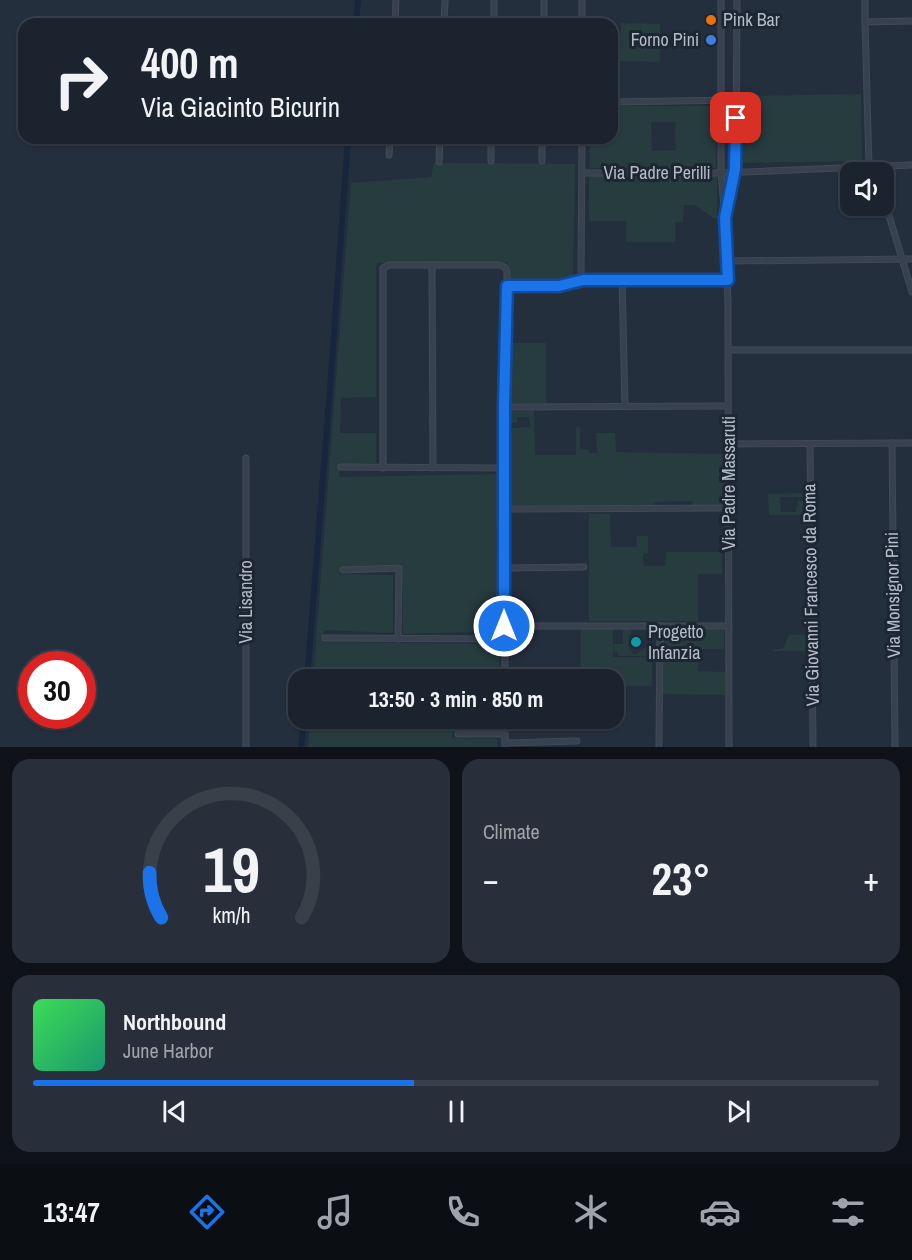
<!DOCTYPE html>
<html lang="en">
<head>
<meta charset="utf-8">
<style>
  :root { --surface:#1b232e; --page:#282f3a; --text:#f1f3f6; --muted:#a0a4aa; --line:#39404a; --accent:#1a73e8 }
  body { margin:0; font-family:"Archivo Narrow",sans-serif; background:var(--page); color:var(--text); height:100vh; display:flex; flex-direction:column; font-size:22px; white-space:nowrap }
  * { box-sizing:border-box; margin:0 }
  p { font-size:20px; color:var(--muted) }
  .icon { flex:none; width:33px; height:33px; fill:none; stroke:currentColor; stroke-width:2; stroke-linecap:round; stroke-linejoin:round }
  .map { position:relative; height:747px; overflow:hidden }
  .drawer { display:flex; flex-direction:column; gap:12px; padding:12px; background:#0f1319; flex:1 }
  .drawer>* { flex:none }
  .banner { position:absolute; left:18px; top:18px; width:600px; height:126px; border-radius:18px; box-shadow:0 2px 4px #0004,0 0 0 2px var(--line); background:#1b232e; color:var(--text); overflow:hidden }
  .fabs { position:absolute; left:840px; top:162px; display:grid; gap:12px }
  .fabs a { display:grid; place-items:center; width:54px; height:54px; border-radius:12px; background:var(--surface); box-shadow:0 2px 4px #0004,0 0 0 2px var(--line); font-size:30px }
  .speed { position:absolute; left:18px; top:651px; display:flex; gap:12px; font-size:30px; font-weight:700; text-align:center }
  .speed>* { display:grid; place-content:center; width:78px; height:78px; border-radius:50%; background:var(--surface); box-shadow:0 2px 4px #0004,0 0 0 2px var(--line); line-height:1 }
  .speed .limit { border:9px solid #d22; background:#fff; color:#111 }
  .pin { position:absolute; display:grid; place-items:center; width:51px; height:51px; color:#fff; margin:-26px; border-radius:12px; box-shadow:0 3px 9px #0006 }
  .me { position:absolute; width:66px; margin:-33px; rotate:0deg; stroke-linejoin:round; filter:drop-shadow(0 0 4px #0008) }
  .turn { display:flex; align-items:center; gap:21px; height:126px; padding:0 24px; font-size:27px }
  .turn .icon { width:78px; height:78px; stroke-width:2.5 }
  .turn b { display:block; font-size:42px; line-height:51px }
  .big { font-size:45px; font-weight:800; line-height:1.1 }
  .drawer .card { flex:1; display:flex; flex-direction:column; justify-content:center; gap:9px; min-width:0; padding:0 21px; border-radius:18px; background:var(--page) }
  .drawer .dial { align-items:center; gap:0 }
  .dial svg { height:156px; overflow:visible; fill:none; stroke:var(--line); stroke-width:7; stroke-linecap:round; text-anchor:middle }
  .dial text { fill:var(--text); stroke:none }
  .song { display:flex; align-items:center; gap:18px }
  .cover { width:72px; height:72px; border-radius:9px; background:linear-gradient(135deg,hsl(130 70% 55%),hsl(160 70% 35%)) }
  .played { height:6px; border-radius:3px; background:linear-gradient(90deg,var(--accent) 45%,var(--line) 45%) }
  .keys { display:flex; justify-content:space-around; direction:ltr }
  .heat { display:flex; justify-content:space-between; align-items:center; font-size:33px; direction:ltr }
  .drawer .tiles { flex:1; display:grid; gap:12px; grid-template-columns:1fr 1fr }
  .card:last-child { grid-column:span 2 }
  .trip { position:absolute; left:288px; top:669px; width:336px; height:60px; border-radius:18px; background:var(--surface); box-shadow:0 2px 4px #0004,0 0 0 2px var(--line); font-weight:800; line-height:60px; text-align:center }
  .tabs { display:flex; height:96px; justify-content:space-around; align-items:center; background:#0b0e12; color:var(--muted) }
  .tabs .icon { width:42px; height:42px }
  .tabs .selected { color:var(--accent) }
  .tabs b { font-size:27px; color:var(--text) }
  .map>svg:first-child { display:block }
  .green { fill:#263c3f; fill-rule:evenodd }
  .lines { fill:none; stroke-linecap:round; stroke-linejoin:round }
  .canal { stroke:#17263c; stroke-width:6 }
  .street-casing { stroke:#414a57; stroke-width:7 }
  .street { stroke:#38414e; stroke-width:5 }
  .route-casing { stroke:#114b97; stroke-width:15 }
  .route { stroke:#1a73e8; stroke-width:10 }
  .food-dot { fill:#e8710a; stroke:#1d2633; stroke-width:2 }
  .shop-dot { fill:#3f7fe0; stroke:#1d2633; stroke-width:2 }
  .culture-dot { fill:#0f9aa8; stroke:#1d2633; stroke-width:2 }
  .labels { text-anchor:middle; stroke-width:6; stroke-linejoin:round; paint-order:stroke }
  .poi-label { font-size:18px; fill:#b4bcc9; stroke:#1d2633; text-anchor:start }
  .street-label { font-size:18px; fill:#b4bcc9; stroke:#1d2633 }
</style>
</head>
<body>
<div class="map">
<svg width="912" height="747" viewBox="0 0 912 747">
  <rect width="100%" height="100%" fill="#242f3e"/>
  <g class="green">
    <path d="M 621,23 L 660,24 L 660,62 L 620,61 L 619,98 L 612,98 L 612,61 L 620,60 Z"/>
    <path d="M 861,94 L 862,161 L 741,163 L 740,96 Z"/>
    <path d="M 612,106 L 716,106 L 716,168 L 590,168 L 590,138 L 612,138 ZM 675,122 L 676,150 L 652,151 L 651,122 Z"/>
    <path d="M 434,163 L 575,164 L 573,275 L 562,282 L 512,284 L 508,282 L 507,262 L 377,263 L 376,267 L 376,397 L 341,398 L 340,433 L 376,433 L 376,463 L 340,466 L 339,477 L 504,474 L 496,533 L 498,631 L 403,634 L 402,564 L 340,567 L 339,574 L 393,575 L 393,633 L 324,630 L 323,642 L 500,644 L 499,679 L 313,680 L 351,183 L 431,177 Z"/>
    <path d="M 589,175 L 717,176 L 717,218 L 713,218 L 695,205 L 684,205 L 683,222 L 675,222 L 675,242 L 626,242 L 626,221 L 589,221 Z"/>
    <rect x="508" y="343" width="38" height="60"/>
    <path d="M 507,411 L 534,411 L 535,455 L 576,455 L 576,427 L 580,426 L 580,449 L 589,450 L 589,453 L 597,453 L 596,433 L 615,433 L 616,452 L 725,454 L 726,505 L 693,505 L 692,501 L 655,502 L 653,506 L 507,505 L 508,431 L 512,431 L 512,428 L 530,427 L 529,417 L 517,417 L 517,423 L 508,422 Z"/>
    <path d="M 806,493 L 806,497 L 780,497 L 781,512 L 796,512 L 796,507 L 798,506 L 798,501 L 806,501 L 806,515 L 769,515 L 768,494 Z"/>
    <path d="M 589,514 L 610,514 L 611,547 L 637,547 L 637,536 L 648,536 L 648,553 L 643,554 L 644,566 L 666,566 L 666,552 L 722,552 L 722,574 L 698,574 L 698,621 L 589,621 Z"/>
    <path d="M 581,629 L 613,629 L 613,657 L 652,657 L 652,686 L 614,686 L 614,680 L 581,679 Z"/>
    <path d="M 623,629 L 631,629 L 631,634 L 629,635 L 628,646 L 634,655 L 649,646 L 651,649 L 651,654 L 649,656 L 618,656 L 618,652 L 614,651 L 614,644 L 623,644 Z"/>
    <path d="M 663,630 L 724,630 L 724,649 L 698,649 L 698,671 L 725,672 L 725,695 L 663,694 Z"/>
    <path d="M 789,634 L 806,635 L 807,651 L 773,651 L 773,650 L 779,649 L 784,647 Z"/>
    <path d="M 556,668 L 577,668 L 577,678 L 557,678 Z"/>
    <path d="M 310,719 L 498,719 L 497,727 L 453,727 L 452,738 L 497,739 L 497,747 L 308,747 Z"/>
  </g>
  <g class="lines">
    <g class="canal">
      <path d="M 356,24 L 358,0"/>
      <path d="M 307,680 L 331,375 L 348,138"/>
      <path d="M 301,747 L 304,718"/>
    </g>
    <defs>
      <g id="street">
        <path d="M 721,0 L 721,173 L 725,218 L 728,303 L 729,747"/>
        <path d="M 865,0 L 865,22"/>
        <path d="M 395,24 L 396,0"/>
        <path d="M 444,24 L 445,0"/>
        <path d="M 494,24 L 494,0"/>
        <path d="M 544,24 L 544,0"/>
        <path d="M 582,24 L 582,0"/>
        <path d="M 612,102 L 736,100"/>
        <path d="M 582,138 L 581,271 L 583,280"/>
        <path d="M 389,155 L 390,138"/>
        <path d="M 491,161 L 491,138"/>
        <path d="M 542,161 L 542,138"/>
        <path d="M 439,162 L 440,138"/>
        <path d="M 869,166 L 865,22 L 912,21"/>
        <path d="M 582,173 L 721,173 L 912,165"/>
        <path d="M 884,199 L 912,292"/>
        <path d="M 727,211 L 736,158 L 737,0"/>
        <path d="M 728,261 L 912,259"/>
        <path d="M 432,265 L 433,468"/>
        <path d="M 622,280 L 625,406"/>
        <path d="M 507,286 C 533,286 558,289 583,280 L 728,280"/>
        <path d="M 729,350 L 912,350"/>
        <path d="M 504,407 L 728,406"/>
        <path d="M 892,443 L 895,747"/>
        <path d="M 729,444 L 912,443"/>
        <path d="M 810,444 L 813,747"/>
        <path d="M 246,458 L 246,747"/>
        <path d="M 341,467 L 504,468"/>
        <path d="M 383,468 L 383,268 L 389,265 L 497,265 C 503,265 507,268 507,273 L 504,407 L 505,680"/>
        <path d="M 504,509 L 730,508"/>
        <path d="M 504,568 L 584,567"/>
        <path d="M 343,570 L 399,568 L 398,639"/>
        <path d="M 504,626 L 729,626"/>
        <path d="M 325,638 L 505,639"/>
        <path d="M 505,718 L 505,747"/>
        <path d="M 458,734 L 504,734"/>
        <path d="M 505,743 L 577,741"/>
        <path d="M 659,747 L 660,626"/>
      </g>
    </defs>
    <use href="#street" class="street-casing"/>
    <use href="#street" class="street"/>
  </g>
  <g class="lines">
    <defs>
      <path id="route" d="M 504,626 L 504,407 L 507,286 L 559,286 L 583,280 L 728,280 L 725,218 L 735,169 L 736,118"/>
    </defs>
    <use href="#route" class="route-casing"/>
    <use href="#route" class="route"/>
  </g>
  <circle class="food-dot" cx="711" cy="20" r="6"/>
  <circle class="shop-dot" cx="711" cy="40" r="6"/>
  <circle class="culture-dot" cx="636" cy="642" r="6"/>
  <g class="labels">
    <g class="poi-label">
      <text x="723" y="26">Pink Bar</text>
      <text x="699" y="46" text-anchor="end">Forno Pini</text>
      <text x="648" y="638">Progetto<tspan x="648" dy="21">Infanzia</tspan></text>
    </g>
    <g class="street-label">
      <text x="657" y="179">Via Padre Perilli</text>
      <text transform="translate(729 483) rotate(-90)" y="6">Via Padre Massaruti</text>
      <text transform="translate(811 595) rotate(-91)" y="6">Via Giovanni Francesco da Roma</text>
      <text transform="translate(893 595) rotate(-91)" y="6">Via Monsignor Pini</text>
      <text transform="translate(246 602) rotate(-90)" y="6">Via Lisandro</text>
    </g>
  </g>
</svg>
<div class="fabs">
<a><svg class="icon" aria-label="sound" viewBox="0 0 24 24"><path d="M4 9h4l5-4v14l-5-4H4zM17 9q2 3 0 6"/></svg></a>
</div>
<div class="speed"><div class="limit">30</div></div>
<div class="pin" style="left:736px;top:118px;background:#d93025"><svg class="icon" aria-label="arrive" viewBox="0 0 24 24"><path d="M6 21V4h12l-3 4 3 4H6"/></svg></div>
<svg class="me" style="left:504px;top:626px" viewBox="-20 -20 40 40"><circle r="17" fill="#1a73e8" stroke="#fff" stroke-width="3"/><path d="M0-11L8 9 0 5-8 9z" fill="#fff"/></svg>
<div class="trip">13:50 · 3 min · 850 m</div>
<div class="banner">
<div class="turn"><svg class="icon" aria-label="right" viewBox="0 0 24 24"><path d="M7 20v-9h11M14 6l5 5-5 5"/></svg><div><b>400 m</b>Via Giacinto Bicurin</div></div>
</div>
</div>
<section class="drawer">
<div class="tiles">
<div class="card dial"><svg viewBox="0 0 100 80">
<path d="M14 69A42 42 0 1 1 86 69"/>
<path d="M14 69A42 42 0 0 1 8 46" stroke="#1a73e8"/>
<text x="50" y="56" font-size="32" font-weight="700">19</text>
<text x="50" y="72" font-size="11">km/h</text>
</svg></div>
<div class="card"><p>Climate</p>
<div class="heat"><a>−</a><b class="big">23°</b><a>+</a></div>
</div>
<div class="card">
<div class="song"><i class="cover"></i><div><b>Northbound</b><p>June Harbor</p></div></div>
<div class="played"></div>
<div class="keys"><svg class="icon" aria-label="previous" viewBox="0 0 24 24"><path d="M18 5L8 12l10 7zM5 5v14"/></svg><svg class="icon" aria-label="pause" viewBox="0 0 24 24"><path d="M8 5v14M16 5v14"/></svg><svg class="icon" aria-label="next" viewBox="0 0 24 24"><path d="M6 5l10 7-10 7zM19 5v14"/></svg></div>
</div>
</div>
</section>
<nav class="tabs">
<b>13:47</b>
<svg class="icon selected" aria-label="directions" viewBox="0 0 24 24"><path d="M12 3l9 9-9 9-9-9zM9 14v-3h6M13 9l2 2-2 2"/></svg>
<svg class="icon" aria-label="music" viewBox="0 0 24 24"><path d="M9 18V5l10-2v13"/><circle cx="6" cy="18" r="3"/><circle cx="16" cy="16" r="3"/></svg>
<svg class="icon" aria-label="phone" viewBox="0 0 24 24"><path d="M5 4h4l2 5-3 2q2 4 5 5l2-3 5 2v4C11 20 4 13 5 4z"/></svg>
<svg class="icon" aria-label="climate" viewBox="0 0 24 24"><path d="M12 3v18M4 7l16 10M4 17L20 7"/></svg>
<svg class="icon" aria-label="car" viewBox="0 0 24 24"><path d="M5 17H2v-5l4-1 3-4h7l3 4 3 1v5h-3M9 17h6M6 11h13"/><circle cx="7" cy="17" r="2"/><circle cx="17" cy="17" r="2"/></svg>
<svg class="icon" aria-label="filters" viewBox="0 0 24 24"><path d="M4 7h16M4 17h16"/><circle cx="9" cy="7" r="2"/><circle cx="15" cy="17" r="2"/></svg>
</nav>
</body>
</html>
